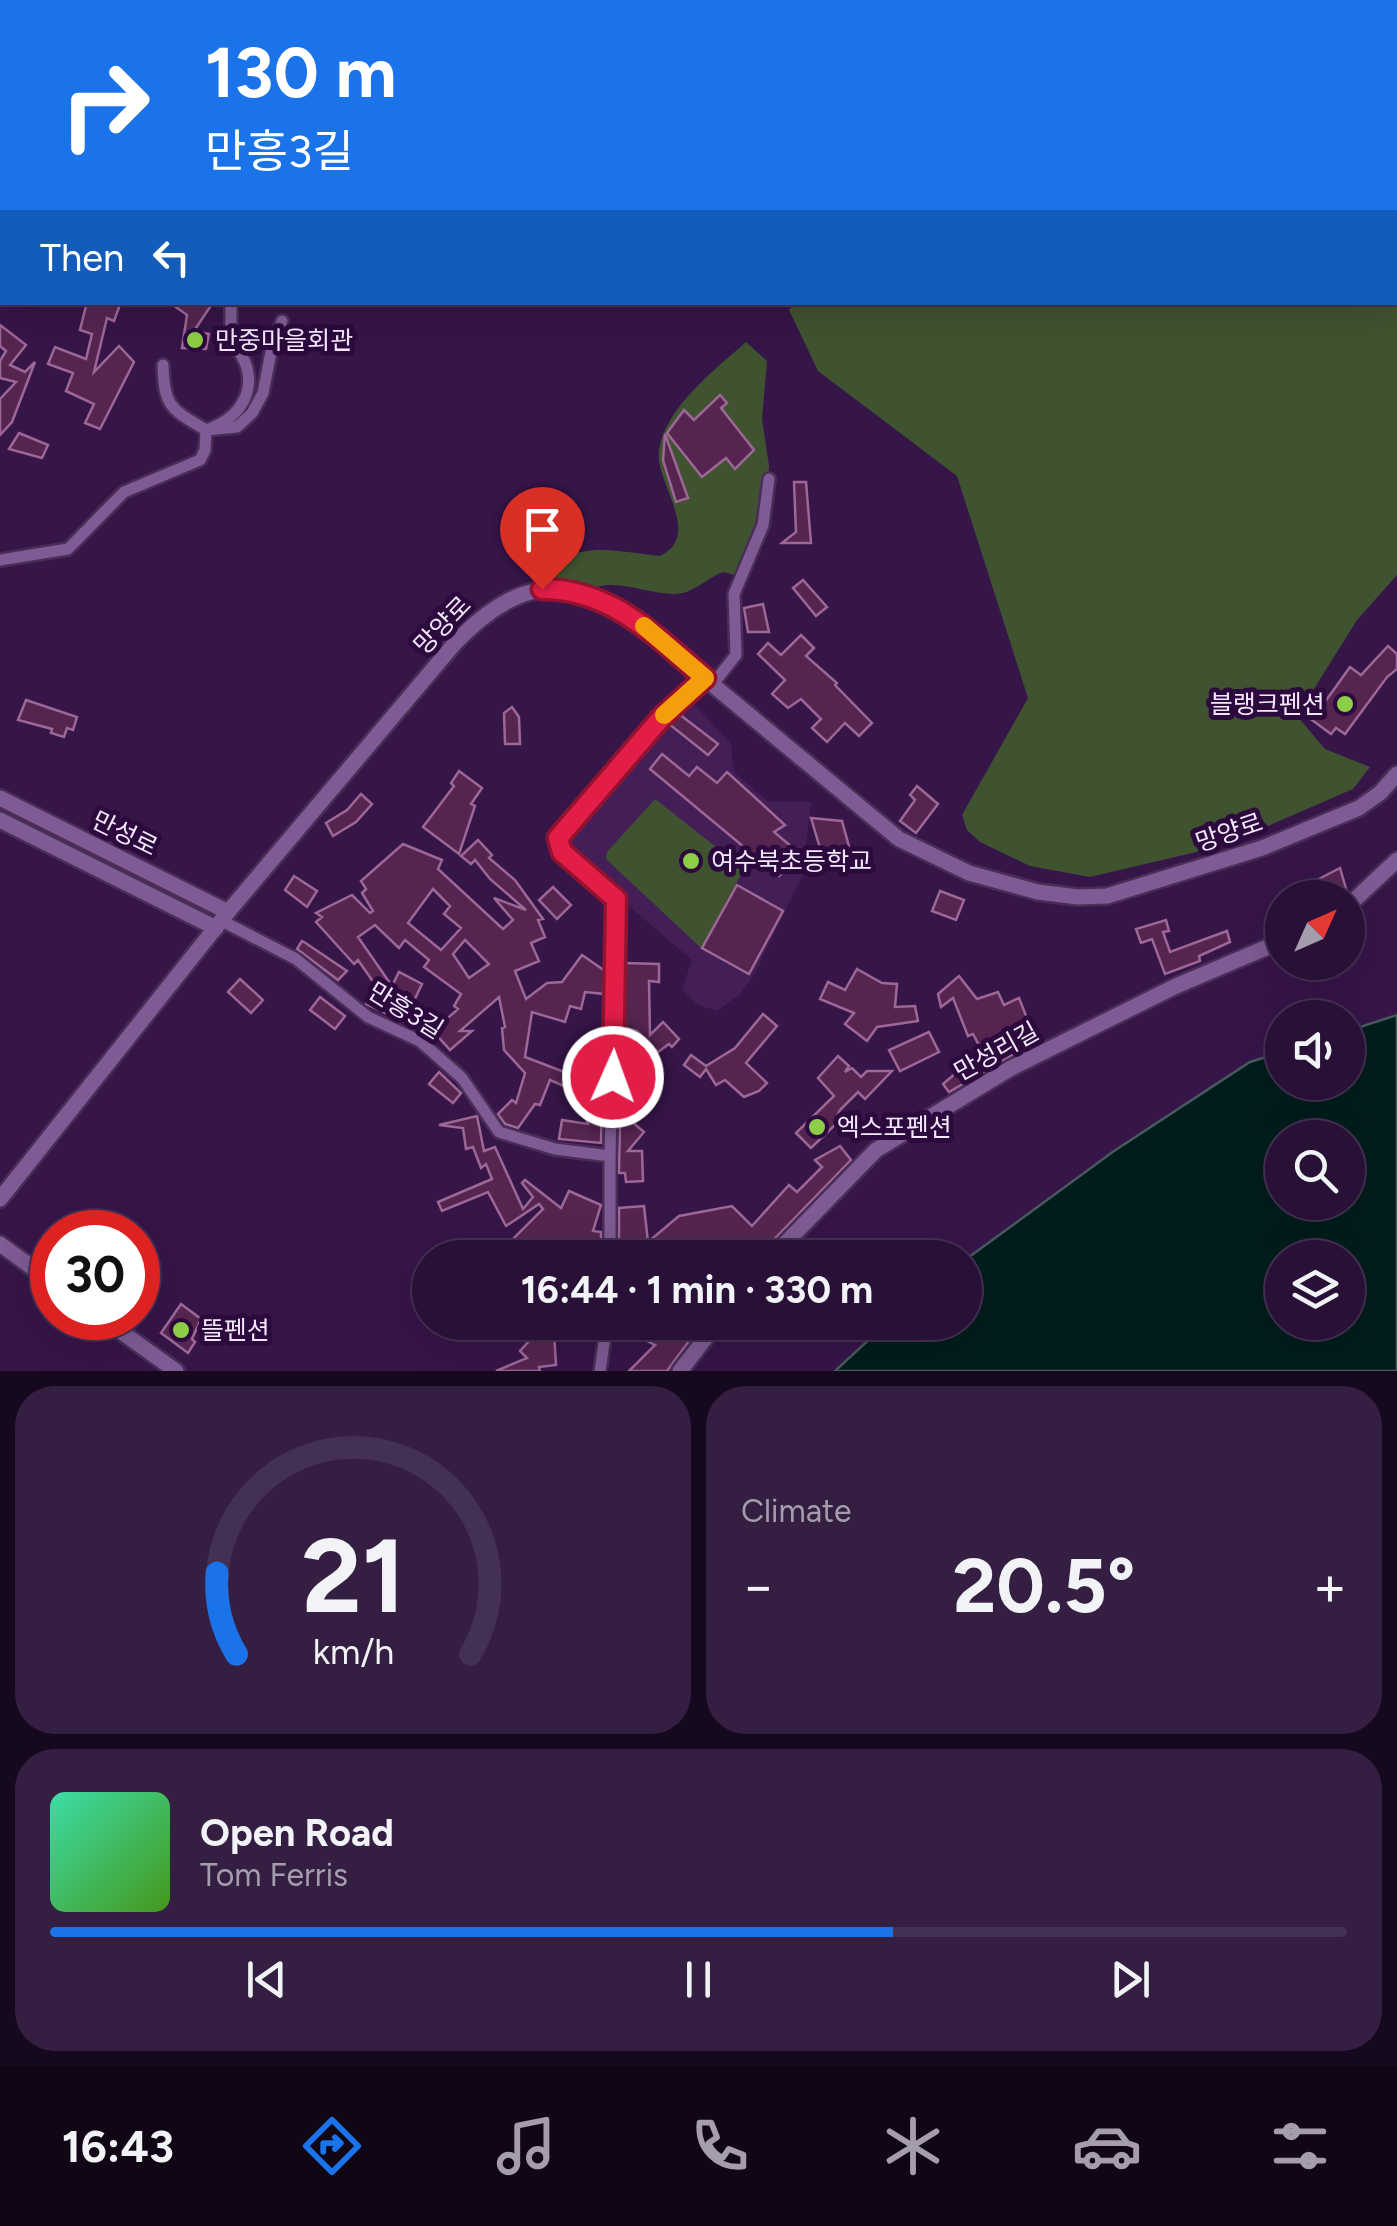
<!DOCTYPE html>
<html lang="en">
<head>
<meta charset="utf-8">
<style>
  :root { --surface:#281037; --page:#341e42; --text:#f1f3f6; --muted:#a59dad; --line:#443052; --accent:#1a73e8 }
  body { margin:0; font-family:Figtree,"Noto Sans KR",sans-serif; background:var(--page); color:var(--text); height:100vh; display:flex; flex-direction:column; font-size:38px; white-space:nowrap }
  * { box-sizing:border-box; margin:0 }
  p { font-size:32px; color:var(--muted) }
  .icon { flex:none; width:55px; height:55px; fill:none; stroke:currentColor; stroke-width:2; stroke-linecap:round; stroke-linejoin:round }
  .map { position:relative; height:1371px; overflow:hidden }
  .sheet { display:flex; flex-direction:column; gap:15px; padding:15px; background:#16091e; flex:1 }
  .sheet>* { flex:none }
  .guide { position:absolute; left:0px; top:0px; width:1398px; height:305px; box-shadow:0 10px 40px #0002,0 0 0 2px var(--line); background:#1a73e8; color:#fff; overflow:hidden }
  .needle { width:65px; rotate:45deg }
  .fabs { position:absolute; left:1265px; top:880px; display:grid; gap:20px }
  .fabs a { display:grid; place-items:center; width:100px; height:100px; border-radius:50%; background:var(--surface); box-shadow:0 10px 40px #0002,0 0 0 2px var(--line); font-size:50px }
  .speed { position:absolute; left:30px; top:1210px; display:flex; gap:20px; font-size:50px; font-weight:700; text-align:center }
  .speed>* { display:grid; place-content:center; width:130px; height:130px; border-radius:50%; background:var(--surface); box-shadow:0 10px 40px #0002,0 0 0 2px var(--line); line-height:1 }
  .speed .limit { border:15px solid #d22; background:#fff; color:#111 }
  .pin { position:absolute; display:grid; place-items:center; width:85px; height:85px; color:#fff; margin:-102px -42px; border-radius:50% 50% 50% 0; rotate:-45deg; box-shadow:0 0 10px #0007 }
  .pin .icon { rotate:45deg }
  .me { position:absolute; width:110px; margin:-55px; rotate:2deg; stroke-linejoin:round; filter:drop-shadow(0 0 8px #0008) }
  .turn { display:flex; align-items:center; gap:35px; height:210px; padding:0 40px; font-size:45px }
  .turn .icon { width:130px; height:130px; stroke-width:2.5 }
  .turn b { display:block; font-size:70px; line-height:85px }
  .then { display:flex; align-items:center; height:95px; padding:0 40px; background:#0003; gap:20px; font-size:38px }
  .big { font-size:75px; font-weight:700; line-height:1.1 }
  .sheet .card { flex:1; display:flex; flex-direction:column; justify-content:center; gap:15px; min-width:0; padding:0 35px; border-radius:40px; background:var(--page) }
  .sheet .dial { align-items:center; gap:0 }
  .dial svg { height:260px; overflow:visible; fill:none; stroke:var(--line); stroke-width:7; stroke-linecap:round; text-anchor:middle }
  .dial text { fill:var(--text); stroke:none }
  .song { display:flex; align-items:center; gap:30px }
  .cover { width:120px; height:120px; border-radius:15px; background:linear-gradient(135deg,hsl(160 70% 55%),hsl(100 70% 35%)) }
  .played { height:10px; border-radius:5px; background:linear-gradient(90deg,var(--accent) 65%,var(--line) 65%) }
  .keys { display:flex; justify-content:space-around; direction:ltr }
  .heat { display:flex; justify-content:space-between; align-items:center; font-size:55px; direction:ltr }
  .sheet .tiles { flex:1; display:grid; gap:15px; grid-template-columns:1fr 1fr }
  .card:last-child { grid-column:span 2 }
  .trip { position:absolute; left:412px; top:1240px; width:570px; height:100px; border-radius:50px; background:var(--surface); box-shadow:0 10px 40px #0002,0 0 0 2px var(--line); font-weight:700; line-height:100px; text-align:center }
  .tabs { display:flex; height:160px; justify-content:space-around; align-items:center; background:#100616; color:var(--muted) }
  .tabs .icon { width:70px; height:70px }
  .tabs .on { color:var(--accent) }
  .tabs b { font-size:45px; color:var(--text) }
  .map>svg:first-child { display:block }
  .built { fill:#431e57 }
  .green { fill:#405330 }
  .water { fill:#001d1c; stroke:#495a5f; stroke-width:2.5; fill-rule:evenodd }
  .building { fill:#552550; stroke:#9d6796; stroke-width:2.5; fill-rule:evenodd }
  .lines { fill:none; stroke-linecap:round; stroke-linejoin:round }
  .street-casing { stroke:#482e56; stroke-width:16 }
  .secondary-casing { stroke:#482e56; stroke-width:20 }
  .street { stroke:#7e5b94; stroke-width:11 }
  .secondary { stroke:#7e5b94; stroke-width:15 }
  .route-casing { stroke:#92132f; stroke-width:25 }
  .route { stroke:#e11d48; stroke-width:18 }
  .slow { stroke:#f59e0b; stroke-width:18 }
  .poi-dot { fill:#8cce45; stroke:#2c0a3e; stroke-width:4 }
  .labels { text-anchor:middle; stroke-width:10; stroke-linejoin:round; paint-order:stroke }
  .poi-label { font-size:25px; fill:#f2e7fb; stroke:#2c0a3e; text-anchor:start }
  .street-label { font-size:25px; fill:#f2e7fb; stroke:#2c0a3e }
</style>
</head>
<body>
<div class="map">
<svg width="1397" height="1371" viewBox="0 0 1397 1371">
  <rect width="100%" height="100%" fill="#361549"/>
  <path class="built" d="M 690,700 L 731,743 L 734,772 L 767,801 L 811,802 L 803,874 L 754,975 L 739,995 L 717,1011 L 698,1005 L 682,989 L 692,960 L 562,849 L 560,836 L 681,703 Z"/>
  <g class="green">
    <path d="M 453,0 L 1397,0 L 1397,575 L 1357,620 L 1297,716 L 1325,749 L 1370,767 L 1353,789 L 1222,846 L 1090,877 L 1030,866 L 980,842 L 967,830 L 962,815 L 1028,698 L 957,476 L 818,371 L 789,310 L 796,302 L 1395,302 L 1395,2 Z"/>
    <path d="M 746,342 L 767,361 L 762,419 L 769,466 L 767,501 L 739,576 L 723,572 C 706,578 694,594 674,594 C 641,594 612,574 582,594 L 542,589 C 562,534 615,552 660,556 C 704,535 654,482 659,450 C 666,406 716,369 746,342 Z"/>
    <path d="M 655,799 L 744,869 L 701,948 L 606,859 L 607,852 Z"/>
  </g>
  <path class="water" d="M 1397,1015 L 1397,1371 L 835,1371 L 887,1323 L 965,1322 L 965,1260 L 1114,1151 L 1250,1062 L 1282,1052 L 1282,1082 L 1348,1082 L 1348,1031 ZM 1282,1138 L 1348,1138 L 1348,1202 L 1282,1202 ZM 1282,1258 L 1348,1258 L 1348,1322 L 1282,1322 Z"/>
  <g class="building">
    <path d="M 87,302 L 121,302 L 114,321 L 107,318 L 94,372 L 119,346 L 134,362 L 100,429 L 85,423 L 94,404 L 66,391 L 73,373 L 48,364 L 55,347 L 86,359 L 92,334 L 80,330 Z"/>
    <path d="M 169,302 L 205,302 L 210,307 L 194,331 L 209,334 L 206,349 L 182,348 L 187,315 Z"/>
    <path d="M 0,325 L 26,345 L 10,365 L 25,372 L 35,362 L 12,422 L 0,435 L 0,399 L 16,382 L 0,378 L 0,361 L 6,351 L 0,346 Z"/>
    <path d="M 720,395 L 727,403 L 721,408 L 754,450 L 735,469 L 726,458 L 702,477 L 667,433 L 684,410 L 694,420 Z"/>
    <path d="M 19,433 L 48,445 L 42,458 L 9,449 Z"/>
    <path d="M 665,434 L 688,498 L 676,502 L 663,460 Z"/>
    <path d="M 794,482 L 806,482 L 811,543 L 782,543 L 796,532 Z"/>
    <path d="M 803,580 L 827,607 L 816,616 L 793,588 Z"/>
    <path d="M 763,604 L 769,632 L 748,632 L 744,608 Z"/>
    <path d="M 801,635 L 814,648 L 806,656 L 837,683 L 835,685 L 872,723 L 859,736 L 845,723 L 827,742 L 812,728 L 821,719 L 801,699 L 788,708 L 772,694 L 785,680 L 758,654 L 768,643 L 781,655 Z"/>
    <path d="M 1388,646 L 1397,654 L 1397,669 L 1387,677 L 1345,734 L 1336,728 L 1331,734 L 1312,720 L 1350,667 L 1361,675 Z"/>
    <path d="M 26,700 L 77,717 L 73,730 L 67,728 L 64,737 L 51,733 L 52,729 L 18,720 Z"/>
    <path d="M 512,707 L 519,717 L 520,744 L 505,744 L 504,713 Z"/>
    <path d="M 679,714 L 718,744 L 708,755 L 669,724 Z"/>
    <path d="M 662,754 L 689,776 L 697,767 L 717,783 L 727,772 L 785,825 L 774,832 L 799,853 L 779,876 L 650,769 Z"/>
    <path d="M 459,771 L 482,788 L 471,804 L 475,806 L 459,854 L 423,827 L 454,786 L 451,783 Z"/>
    <path d="M 917,786 L 938,804 L 916,833 L 900,821 L 915,800 L 910,795 Z"/>
    <path d="M 361,794 L 372,804 L 356,822 L 333,836 L 326,823 L 347,810 Z"/>
    <path d="M 811,818 L 842,821 L 850,850 L 823,858 Z"/>
    <path d="M 478,840 L 492,855 L 489,858 L 515,880 L 543,919 L 538,920 L 545,937 L 531,943 L 539,961 L 515,971 L 526,999 L 547,983 L 562,982 L 582,955 L 605,971 L 604,1009 L 604,994 L 585,992 L 581,1009 L 570,1006 L 565,1022 L 532,1012 L 525,1057 L 572,1075 L 570,1054 L 603,1050 L 603,1071 L 581,1073 L 602,1089 L 602,1096 L 598,1101 L 574,1082 L 571,1089 L 550,1080 L 540,1105 L 535,1104 L 518,1128 L 505,1124 L 498,1114 L 512,1100 L 516,1103 L 525,1073 L 504,1050 L 502,1028 L 505,1027 L 499,997 L 460,1031 L 472,1031 L 450,1050 L 433,1031 L 458,1009 L 454,1006 L 461,994 L 424,967 L 429,960 L 405,940 L 399,948 L 375,925 L 358,937 L 392,986 L 399,972 L 422,984 L 404,1022 L 366,1004 L 374,983 L 358,960 L 354,964 L 316,922 L 322,917 L 316,913 L 352,895 L 370,913 L 373,911 L 362,893 L 366,889 L 361,881 L 403,844 L 442,860 L 438,869 L 503,929 L 513,920 L 494,898 L 526,910 L 490,879 L 475,860 L 471,864 L 461,856 ZM 433,889 L 450,906 L 444,914 L 461,928 L 441,950 L 408,923 ZM 465,940 L 489,964 L 469,978 L 453,954 Z"/>
    <path d="M 1340,868 L 1347,892 L 1324,898 L 1315,881 Z"/>
    <path d="M 294,876 L 317,891 L 307,907 L 285,890 Z"/>
    <path d="M 737,885 L 783,911 L 749,974 L 702,948 Z"/>
    <path d="M 553,887 L 571,905 L 557,919 L 539,900 Z"/>
    <path d="M 940,891 L 964,900 L 956,920 L 932,911 Z"/>
    <path d="M 1166,920 L 1169,931 L 1163,932 L 1170,952 L 1227,931 L 1230,942 L 1199,956 L 1200,961 L 1165,974 L 1152,939 L 1141,943 L 1136,929 Z"/>
    <path d="M 302,941 L 304,942 L 347,971 L 338,980 L 297,949 Z"/>
    <path d="M 624,963 L 659,964 L 659,982 L 649,981 L 650,1035 L 663,1022 L 679,1039 L 672,1047 L 669,1044 L 658,1052 L 637,1031 L 625,1028 Z"/>
    <path d="M 857,969 L 882,983 L 897,984 L 895,1007 L 915,1006 L 918,1021 L 877,1027 L 867,1041 L 845,1024 L 854,1013 L 820,999 L 828,982 L 845,990 Z"/>
    <path d="M 959,976 L 977,999 L 998,992 L 1004,1005 L 1019,998 L 1036,1041 L 949,1092 L 943,1084 L 982,1051 L 973,1034 L 968,1036 L 953,998 L 941,1007 L 938,994 Z"/>
    <path d="M 240,979 L 263,1000 L 251,1013 L 228,992 Z"/>
    <path d="M 320,997 L 345,1016 L 335,1029 L 310,1010 Z"/>
    <path d="M 763,1014 L 777,1026 L 746,1063 L 767,1083 L 759,1091 L 744,1097 L 725,1080 L 716,1085 L 706,1069 L 700,1077 L 684,1065 L 691,1055 L 706,1066 L 735,1048 Z"/>
    <path d="M 929,1032 L 939,1052 L 900,1071 L 889,1050 Z"/>
    <path d="M 838,1056 L 849,1066 L 845,1072 L 852,1068 L 861,1077 L 867,1071 L 892,1071 L 865,1099 L 858,1092 L 840,1110 L 836,1118 L 839,1121 L 811,1148 L 796,1133 L 834,1096 L 818,1078 Z"/>
    <path d="M 439,1072 L 461,1093 L 453,1103 L 429,1084 Z"/>
    <path d="M 602,1103 L 601,1143 L 559,1139 L 562,1120 L 588,1124 L 583,1109 Z"/>
    <path d="M 477,1116 L 484,1151 L 495,1147 L 523,1209 L 533,1197 L 522,1183 L 525,1180 L 561,1208 L 569,1191 L 601,1205 L 593,1231 L 601,1232 L 601,1258 L 494,1258 L 543,1209 L 539,1204 L 506,1226 L 488,1192 L 442,1211 L 438,1202 L 492,1179 L 486,1164 L 481,1168 L 473,1147 L 466,1149 L 463,1128 L 439,1125 Z"/>
    <path d="M 625,1116 L 644,1132 L 628,1151 L 642,1151 L 643,1181 L 626,1182 L 625,1173 L 619,1173 L 620,1122 Z"/>
    <path d="M 840,1146 L 851,1160 L 756,1258 L 619,1258 L 619,1208 L 644,1206 L 648,1242 L 679,1216 L 732,1206 L 752,1226 L 789,1185 L 797,1192 L 822,1167 L 815,1160 Z"/>
    <path d="M 181,1304 L 201,1319 L 192,1339 L 195,1342 L 188,1353 L 161,1333 Z"/>
    <path d="M 616,1322 L 652,1322 L 678,1336 L 686,1322 L 703,1322 L 667,1371 L 629,1371 L 655,1345 L 645,1340 L 647,1336 Z"/>
    <path d="M 539,1330 L 554,1332 L 556,1365 L 539,1367 L 540,1371 L 496,1371 L 527,1358 L 520,1351 Z"/>
  </g>
  <g class="lines">
    <defs>
      <g id="street">
        <path d="M 0,29 L 2,29"/>
        <path d="M 0,261 L 2,259"/>
        <path d="M 163,365 C 164,407 171,409 206,430 C 248,417 264,375 231,342 L 231,302"/>
        <path d="M 0,560 L 68,549 L 124,492 L 200,460 L 205,450 L 206,430 L 237,427 L 252,413 L 263,393 L 272,347 L 282,321"/>
        <path d="M 712,685 L 736,655 L 734,594 L 763,525 L 769,479"/>
        <path d="M 222,921 L 296,959 L 368,1017 L 420,1041 L 462,1078 L 499,1132 L 555,1149 L 610,1156 L 610,1258"/>
        <path d="M 610,1156 L 616,899 L 562,852 L 558,838 L 662,717 L 705,678"/>
        <path d="M 600,1371 L 607,1322"/>
      </g>
      <g id="secondary">
        <path d="M 0,798 L 228,912"/>
        <path d="M 0,820 L 216,928"/>
        <path d="M 1348,906 L 1397,860"/>
        <path d="M 0,1199 L 228,912 L 455,643 C 506,590 552,571 621,609 L 899,839 L 969,873 L 1038,892 L 1078,897 L 1107,896 L 1262,848 L 1359,808 L 1380,793 L 1397,774"/>
        <path d="M 0,1244 L 52,1282"/>
        <path d="M 771,1258 L 876,1150 L 1011,1068 L 1176,986 L 1282,941"/>
        <path d="M 102,1318 L 176,1371"/>
        <path d="M 680,1371 L 718,1322"/>
      </g>
    </defs>
    <use href="#street" class="street-casing"/>
    <use href="#secondary" class="secondary-casing"/>
    <use href="#street" class="street"/>
    <use href="#secondary" class="secondary"/>
  </g>
  <g class="lines">
    <defs>
      <path id="route" d="M 542,589 C 612,589 655,636 705,678 L 662,717 L 558,838 L 562,852 L 616,899 L 613,1077"/>
    </defs>
    <use href="#route" class="route-casing"/>
    <use href="#route" class="route"/>
    <path class="slow" d="M 644,626 L 705,678 L 664,715"/>
  </g>
  <g class="poi-dot">
    <circle cx="195" cy="340" r="10"/>
    <circle cx="1345" cy="704" r="10"/>
    <circle cx="691" cy="861" r="10"/>
    <circle cx="817" cy="1127" r="10"/>
    <circle cx="181" cy="1330" r="10"/>
  </g>
  <g class="labels">
    <g class="poi-label">
      <text x="215" y="349">만중마을회관</text>
      <text x="1325" y="713" text-anchor="end">블랭크펜션</text>
      <text x="711" y="870">여수북초등학교</text>
      <text x="837" y="1136">엑스포펜션</text>
      <text x="201" y="1339">뜰펜션</text>
    </g>
    <g class="street-label">
      <text transform="translate(442 625) rotate(-46)" y="9">망양로</text>
      <text transform="translate(1229 832) rotate(-19)" y="9">망양로</text>
      <text transform="translate(125 833) rotate(26)" y="9">만성로</text>
      <text transform="translate(406 1010) rotate(32)" y="9">만흥3길</text>
      <text transform="translate(996 1051) rotate(-29)" y="9">만성리길</text>
    </g>
  </g>
</svg>
<div class="fabs">
<a><svg class="needle" viewBox="-14 -14 28 28"><path d="M0-13l5 13h-10z" fill="#e53935"/><path d="M0 13l5-13h-10z" fill="#a59dad"/></svg></a>
<a><svg class="icon" aria-label="sound" viewBox="0 0 24 24"><path d="M4 9h4l5-4v14l-5-4H4zM17 9q2 3 0 6"/></svg></a>
<a><svg class="icon" aria-label="search" viewBox="0 0 24 24"><circle cx="10" cy="10" r="6"/><path d="M15 15l6 6"/></svg></a>
<a><svg class="icon" aria-label="layers" viewBox="0 0 24 24"><path d="M12 4l9 5-9 5-9-5zM3 14l9 5 9-5"/></svg></a>
</div>
<div class="speed"><div class="limit">30</div></div>
<div class="pin" style="left:542px;top:589px;background:#d93025"><svg class="icon" aria-label="arrive" viewBox="0 0 24 24"><path d="M6 21V4h12l-3 4 3 4H6"/></svg></div>
<svg class="me" style="left:613px;top:1077px" viewBox="-20 -20 40 40"><circle r="17" fill="#e11d48" stroke="#fff" stroke-width="3"/><path d="M0-11L8 9 0 5-8 9z" fill="#fff"/></svg>
<div class="trip">16:44 · 1 min · 330 m</div>
<div class="guide">
<div class="turn"><svg class="icon" aria-label="right" viewBox="0 0 24 24"><path d="M7 20v-9h11M14 6l5 5-5 5"/></svg><div><b>130 m</b>만흥3길</div></div>
<div class="then">Then<svg class="icon" aria-label="left" viewBox="0 0 24 24"><path d="M17 20v-9H6M10 6l-5 5 5 5"/></svg></div>
</div>
</div>
<section class="sheet">
<div class="tiles">
<div class="card dial"><svg viewBox="0 0 100 80">
<path d="M14 69A42 42 0 1 1 86 69"/>
<path d="M14 69A42 42 0 0 1 8 44" stroke="#1a73e8"/>
<text x="50" y="56" font-size="32" font-weight="700">21</text>
<text x="50" y="72" font-size="11">km/h</text>
</svg></div>
<div class="card"><p>Climate</p>
<div class="heat"><a>−</a><b class="big">20.5°</b><a>+</a></div>
</div>
<div class="card">
<div class="song"><i class="cover"></i><div><b>Open Road</b><p>Tom Ferris</p></div></div>
<div class="played"></div>
<div class="keys"><svg class="icon" aria-label="previous" viewBox="0 0 24 24"><path d="M18 5L8 12l10 7zM5 5v14"/></svg><svg class="icon" aria-label="pause" viewBox="0 0 24 24"><path d="M8 5v14M16 5v14"/></svg><svg class="icon" aria-label="next" viewBox="0 0 24 24"><path d="M6 5l10 7-10 7zM19 5v14"/></svg></div>
</div>
</div>
</section>
<nav class="tabs">
<b>16:43</b>
<svg class="icon on" aria-label="directions" viewBox="0 0 24 24"><path d="M12 3l9 9-9 9-9-9zM9 14v-3h6M13 9l2 2-2 2"/></svg>
<svg class="icon" aria-label="music" viewBox="0 0 24 24"><path d="M9 18V5l10-2v13"/><circle cx="6" cy="18" r="3"/><circle cx="16" cy="16" r="3"/></svg>
<svg class="icon" aria-label="phone" viewBox="0 0 24 24"><path d="M5 4h4l2 5-3 2q2 4 5 5l2-3 5 2v4C11 20 4 13 5 4z"/></svg>
<svg class="icon" aria-label="climate" viewBox="0 0 24 24"><path d="M12 3v18M4 7l16 10M4 17L20 7"/></svg>
<svg class="icon" aria-label="car" viewBox="0 0 24 24"><path d="M5 17H2v-5l4-1 3-4h7l3 4 3 1v5h-3M9 17h6M6 11h13"/><circle cx="7" cy="17" r="2"/><circle cx="17" cy="17" r="2"/></svg>
<svg class="icon" aria-label="filters" viewBox="0 0 24 24"><path d="M4 7h16M4 17h16"/><circle cx="9" cy="7" r="2"/><circle cx="15" cy="17" r="2"/></svg>
</nav>
</body>
</html>
